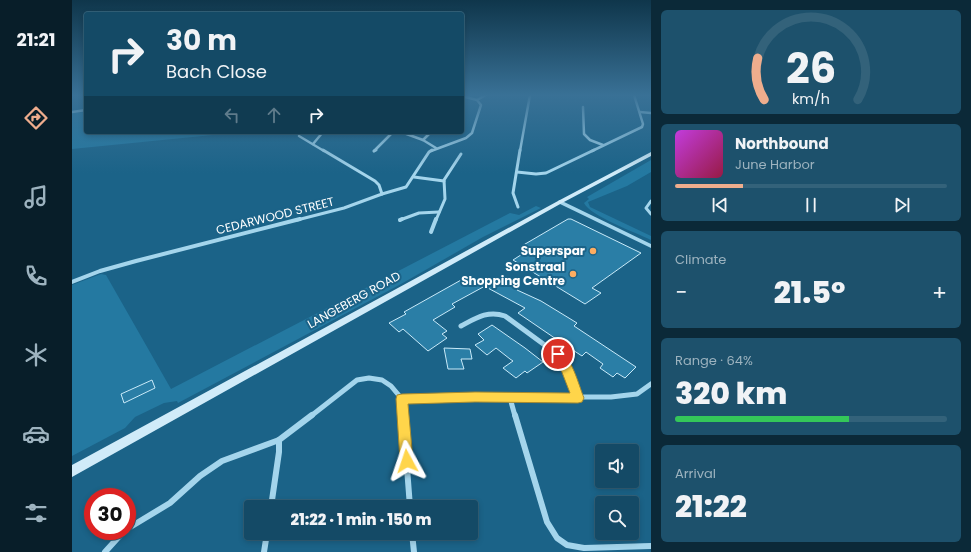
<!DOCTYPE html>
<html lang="en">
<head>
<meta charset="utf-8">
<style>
  :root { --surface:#144a66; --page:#1d516c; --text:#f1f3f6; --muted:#9db3bf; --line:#33627a; --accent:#eead8d }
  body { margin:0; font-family:Poppins,sans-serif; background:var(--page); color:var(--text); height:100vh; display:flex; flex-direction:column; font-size:15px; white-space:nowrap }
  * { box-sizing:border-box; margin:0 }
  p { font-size:13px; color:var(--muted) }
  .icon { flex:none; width:22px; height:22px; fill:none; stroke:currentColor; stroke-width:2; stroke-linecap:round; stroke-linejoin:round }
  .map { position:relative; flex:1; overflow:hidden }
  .sheet { display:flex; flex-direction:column; gap:10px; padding:10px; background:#0b2938; width:320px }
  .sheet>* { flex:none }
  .guide { position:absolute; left:12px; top:12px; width:380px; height:122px; border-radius:4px; box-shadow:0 2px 6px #0003,0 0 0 1px var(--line); background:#144a66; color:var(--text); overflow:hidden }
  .tools { position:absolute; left:523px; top:444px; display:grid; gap:8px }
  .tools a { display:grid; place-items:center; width:44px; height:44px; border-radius:4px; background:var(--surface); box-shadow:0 2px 6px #0003,0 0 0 1px var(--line); font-size:20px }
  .speed { position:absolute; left:12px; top:488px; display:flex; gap:8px; font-size:20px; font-weight:700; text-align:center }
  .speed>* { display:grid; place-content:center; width:52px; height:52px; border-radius:50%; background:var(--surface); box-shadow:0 2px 6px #0003,0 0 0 1px var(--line); line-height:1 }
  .speed .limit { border:6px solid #d22; background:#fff; color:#111 }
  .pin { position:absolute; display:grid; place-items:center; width:34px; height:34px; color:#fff; margin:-17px; border:2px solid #fff; border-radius:50%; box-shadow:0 1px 4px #0007 }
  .me { position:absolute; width:44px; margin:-22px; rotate:355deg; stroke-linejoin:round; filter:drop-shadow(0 0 3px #0008) }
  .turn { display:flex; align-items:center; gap:14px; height:84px; padding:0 16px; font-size:18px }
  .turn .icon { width:52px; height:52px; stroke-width:2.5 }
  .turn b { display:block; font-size:28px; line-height:34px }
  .lanes { display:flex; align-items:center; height:38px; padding:0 16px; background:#0003; justify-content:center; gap:20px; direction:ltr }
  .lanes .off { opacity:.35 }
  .big { font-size:30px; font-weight:800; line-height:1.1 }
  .sheet .card { flex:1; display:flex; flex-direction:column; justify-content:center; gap:6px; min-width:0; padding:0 14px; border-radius:6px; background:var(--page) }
  .sheet .dial { align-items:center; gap:0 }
  .dial svg { height:104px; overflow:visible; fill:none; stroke:var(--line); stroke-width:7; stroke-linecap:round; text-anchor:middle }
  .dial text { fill:var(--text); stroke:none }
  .song { display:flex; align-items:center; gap:12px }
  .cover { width:48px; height:48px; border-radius:6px; background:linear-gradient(135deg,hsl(290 70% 55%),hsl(340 70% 35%)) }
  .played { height:4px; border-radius:2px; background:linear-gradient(90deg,var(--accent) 25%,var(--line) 25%) }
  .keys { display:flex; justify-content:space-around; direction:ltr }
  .heat { display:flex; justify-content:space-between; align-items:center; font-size:22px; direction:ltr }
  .charge { height:6px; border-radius:3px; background:linear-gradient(90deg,#34c759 64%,var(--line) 0) }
  .trip { position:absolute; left:172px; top:500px; width:234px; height:40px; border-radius:4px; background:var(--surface); box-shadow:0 2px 6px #0003,0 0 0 1px var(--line); font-weight:800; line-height:40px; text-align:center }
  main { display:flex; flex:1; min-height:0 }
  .menu { display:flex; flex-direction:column; width:72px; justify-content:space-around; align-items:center; background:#081e29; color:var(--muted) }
  .menu .icon { width:28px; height:28px }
  .menu .active { color:var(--accent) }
  .menu b { font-size:18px; color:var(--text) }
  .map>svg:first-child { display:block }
  .green { fill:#2479a1 }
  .building { fill:#2a7ea6; stroke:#c9eaf9 }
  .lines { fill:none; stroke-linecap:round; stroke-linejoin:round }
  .minor-far4 { stroke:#a4d5ec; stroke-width:2.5 }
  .minor-far3 { stroke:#a4d5ec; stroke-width:3 }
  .minor-far2 { stroke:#a4d5ec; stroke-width:4 }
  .minor-far1 { stroke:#a4d5ec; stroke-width:5 }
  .minor { stroke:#a4d5ec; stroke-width:6 }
  .tertiary { fill:#a4d5ec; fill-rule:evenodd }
  .secondary { fill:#d0ebf9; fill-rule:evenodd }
  .route { fill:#ffd54a; stroke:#a68a30 }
  .poi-dot { fill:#fdad61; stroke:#1b6388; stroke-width:1.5 }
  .labels { text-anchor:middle; stroke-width:4; stroke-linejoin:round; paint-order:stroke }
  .street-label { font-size:12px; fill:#fff; stroke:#1b6388 }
  .poi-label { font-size:12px; font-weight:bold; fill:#fff; stroke:#1b6388; text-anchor:end }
</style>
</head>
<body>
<main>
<nav class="menu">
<b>21:21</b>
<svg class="icon active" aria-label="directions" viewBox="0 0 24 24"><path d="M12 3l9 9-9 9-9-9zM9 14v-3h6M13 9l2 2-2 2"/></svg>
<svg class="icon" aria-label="music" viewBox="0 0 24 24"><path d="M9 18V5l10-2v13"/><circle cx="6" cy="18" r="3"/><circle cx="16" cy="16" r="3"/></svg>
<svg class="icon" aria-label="phone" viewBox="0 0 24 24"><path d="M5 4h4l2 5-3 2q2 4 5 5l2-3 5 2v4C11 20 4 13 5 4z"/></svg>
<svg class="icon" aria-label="climate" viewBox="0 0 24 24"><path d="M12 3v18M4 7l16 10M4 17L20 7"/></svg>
<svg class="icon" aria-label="car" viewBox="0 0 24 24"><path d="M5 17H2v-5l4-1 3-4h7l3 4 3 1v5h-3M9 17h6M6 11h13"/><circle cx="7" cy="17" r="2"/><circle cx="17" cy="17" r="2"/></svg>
<svg class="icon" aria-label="filters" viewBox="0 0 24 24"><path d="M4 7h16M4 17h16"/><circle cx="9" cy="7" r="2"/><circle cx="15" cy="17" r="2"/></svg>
</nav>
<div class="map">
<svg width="579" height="552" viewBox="0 0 579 552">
  <rect width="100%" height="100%" fill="#1b6388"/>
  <g class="green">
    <path d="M 14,112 L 14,132 L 171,132 L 0,149 L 0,113 Z"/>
    <path d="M 579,160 L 579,172 L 555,186 L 516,202 L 518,207 L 579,236 L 579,240 C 565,233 518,216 512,203 L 517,199 L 515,197 Z"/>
    <path d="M 464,206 L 469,208 L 411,237 L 329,284 L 106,403 L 105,401 L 92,403 L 63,417 L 53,428 L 0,456 L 0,285 L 29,274 L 34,275 L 99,389 L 438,213 L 447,215 Z"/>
  </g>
  <g class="building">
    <path d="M 496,219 L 499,219 L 569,253 L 520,288 L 529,293 L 513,304 L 441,260 L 455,251 L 448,247 Z"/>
    <path d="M 398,275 L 413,286 L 380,304 L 383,307 L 361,320 L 375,331 L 370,334 L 375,338 L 356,351 L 331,329 L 327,332 L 317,323 L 334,314 L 332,312 Z"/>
    <path d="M 424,277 L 446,289 L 445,290 L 469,301 L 505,323 L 502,326 L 564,367 L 553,378 L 545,373 L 541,377 L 528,368 L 531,364 L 514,352 L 510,356 L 487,341 L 446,313 L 453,308 L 414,287 Z"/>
    <path d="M 420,325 L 453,348 L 471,362 L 455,373 L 453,371 L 444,378 L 431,368 L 441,361 L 438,359 L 424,348 L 415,355 L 403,345 L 412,340 L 406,334 Z"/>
    <path d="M 372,348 L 398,349 L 400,359 L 389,359 L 392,369 L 376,369 Z"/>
    <path d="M 80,380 L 83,388 L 52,403 L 49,394 Z"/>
  </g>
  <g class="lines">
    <g class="minor-far4">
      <path d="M 405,100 L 414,95"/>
      <path d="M 511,107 L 512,134 L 518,140 L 531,145"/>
      <path d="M 0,112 L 14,110"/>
      <path d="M 568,112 L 579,113"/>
      <path d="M 329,132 L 351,140 L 364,148"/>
      <path d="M 227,136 L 252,151"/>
      <path d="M 351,140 L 359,132"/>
      <path d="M 241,144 L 251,132"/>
      <path d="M 302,151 L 321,132"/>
      <path d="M 359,151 L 394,138 L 400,133 L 409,105 L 405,100 L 390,96"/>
      <path d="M 448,151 L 458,95"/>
      <path d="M 520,151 L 570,127 L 571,124 L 562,95"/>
    </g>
    <g class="minor-far3">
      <path d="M 302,151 L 304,150"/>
      <path d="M 445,172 L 464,174 L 474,173 L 522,150"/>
      <path d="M 342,177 L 372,181"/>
      <path d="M 310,194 L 334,187 L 357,152 L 360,150"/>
      <path d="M 579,201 L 574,208 L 579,214"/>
      <path d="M 446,207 L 441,193 L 448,150"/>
      <path d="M 225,220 L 272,208 L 310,194 L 307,185 L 303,181 L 251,150"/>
      <path d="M 328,220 L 347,213 L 367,212"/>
      <path d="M 364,220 L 373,199 L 372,180 L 389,154"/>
    </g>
    <g class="minor-far2">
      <path d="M 328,220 L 330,219"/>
      <path d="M 359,232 L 364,219"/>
      <path d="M 0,282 L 28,271 L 64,261 L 228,219"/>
    </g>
    <g class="minor-far1">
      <path d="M 389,326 C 404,318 416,310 433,316 L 489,357 L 506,398"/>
      <path d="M 438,398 L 443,416"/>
      <path d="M 330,399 L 374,397 L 539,397 L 565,394 L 579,384"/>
      <path d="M 239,416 L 285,380 L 297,378 L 310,380 L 319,386 L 330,399 L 331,416"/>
    </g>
    <g class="minor">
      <path d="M 331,415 L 338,507"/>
      <path d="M 443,415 L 475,522 L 485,538 L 495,545 L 512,548 L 579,546"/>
      <path d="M 199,507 L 207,452 L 207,440"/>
      <path d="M 55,529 L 98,503 L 128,476 L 150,461 L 207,440 L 240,415"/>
      <path d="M 340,533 L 342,552"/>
      <path d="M 33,552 L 52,531"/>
      <path d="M 192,552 L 195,533"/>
    </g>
    <path class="tertiary" d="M 488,200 L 579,244 L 579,248 L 486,203 L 486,201 Z"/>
    <path class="secondary" d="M 579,152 L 579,156 L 490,203 L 0,477 L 0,465 L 486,201 Z"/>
  </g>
  <linearGradient id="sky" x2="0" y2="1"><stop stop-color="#0f364b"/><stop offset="0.55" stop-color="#397196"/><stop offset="1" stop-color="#397196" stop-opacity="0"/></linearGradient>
  <rect width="579" height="173" fill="url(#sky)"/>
  <path class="route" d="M 486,350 C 499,354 507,386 512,398 L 510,402 L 506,403 L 403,402 L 336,404 L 341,461 L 339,465 L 335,467 L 330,465 L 328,461 L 324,399 L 325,395 L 330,394 L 403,392 L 498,393 L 486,362 L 481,354 L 483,352 Z"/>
  <g class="poi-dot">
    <circle cx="521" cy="251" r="4"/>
    <circle cx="501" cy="274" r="4"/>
  </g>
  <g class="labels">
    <g class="street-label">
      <text transform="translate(203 216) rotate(-14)" y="4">CEDARWOOD STREET</text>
      <text transform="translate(282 300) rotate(-29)" y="4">LANGEBERG ROAD</text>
    </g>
    <g class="poi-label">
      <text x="513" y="255">Superspar</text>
      <text x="493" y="271">Sonstraal<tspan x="493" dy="14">Shopping Centre</tspan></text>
    </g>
  </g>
</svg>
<div class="tools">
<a><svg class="icon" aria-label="sound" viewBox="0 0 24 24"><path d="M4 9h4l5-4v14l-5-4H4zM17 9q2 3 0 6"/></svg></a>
<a><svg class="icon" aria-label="search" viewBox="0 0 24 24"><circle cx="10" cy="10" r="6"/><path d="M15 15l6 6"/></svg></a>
</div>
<div class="speed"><div class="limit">30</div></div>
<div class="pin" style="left:486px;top:354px;background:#d93025"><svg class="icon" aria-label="arrive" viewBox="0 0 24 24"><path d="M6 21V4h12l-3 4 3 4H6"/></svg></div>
<svg class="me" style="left:335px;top:461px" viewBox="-20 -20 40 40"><path d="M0-17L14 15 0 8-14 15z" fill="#ffd54a" stroke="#fff" stroke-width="4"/></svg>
<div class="trip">21:22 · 1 min · 150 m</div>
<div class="guide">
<div class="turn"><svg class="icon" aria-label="right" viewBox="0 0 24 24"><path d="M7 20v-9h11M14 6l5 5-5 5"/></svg><div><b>30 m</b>Bach Close</div></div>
<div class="lanes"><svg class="icon off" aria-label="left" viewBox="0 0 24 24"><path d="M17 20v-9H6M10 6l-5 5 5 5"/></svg><svg class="icon off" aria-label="ahead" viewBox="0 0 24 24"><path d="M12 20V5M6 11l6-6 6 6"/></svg><svg class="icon" aria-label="right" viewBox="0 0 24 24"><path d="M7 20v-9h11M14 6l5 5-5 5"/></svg></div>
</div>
</div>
<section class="sheet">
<div class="card dial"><svg viewBox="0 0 100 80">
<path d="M14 69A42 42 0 1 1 86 69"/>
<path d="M14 69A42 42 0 0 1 9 37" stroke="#eead8d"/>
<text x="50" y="56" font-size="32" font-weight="700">26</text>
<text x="50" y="72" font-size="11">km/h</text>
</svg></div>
<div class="card">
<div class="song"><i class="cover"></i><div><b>Northbound</b><p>June Harbor</p></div></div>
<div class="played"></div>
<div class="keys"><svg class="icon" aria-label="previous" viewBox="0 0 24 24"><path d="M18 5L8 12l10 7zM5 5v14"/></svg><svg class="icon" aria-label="pause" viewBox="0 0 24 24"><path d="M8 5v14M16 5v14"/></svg><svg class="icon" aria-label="next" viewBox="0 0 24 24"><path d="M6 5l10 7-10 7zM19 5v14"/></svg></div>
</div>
<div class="card"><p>Climate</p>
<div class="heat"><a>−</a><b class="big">21.5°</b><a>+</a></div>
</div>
<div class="card"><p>Range · 64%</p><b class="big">320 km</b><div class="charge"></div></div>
<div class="card"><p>Arrival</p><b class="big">21:22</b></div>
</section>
</main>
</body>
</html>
